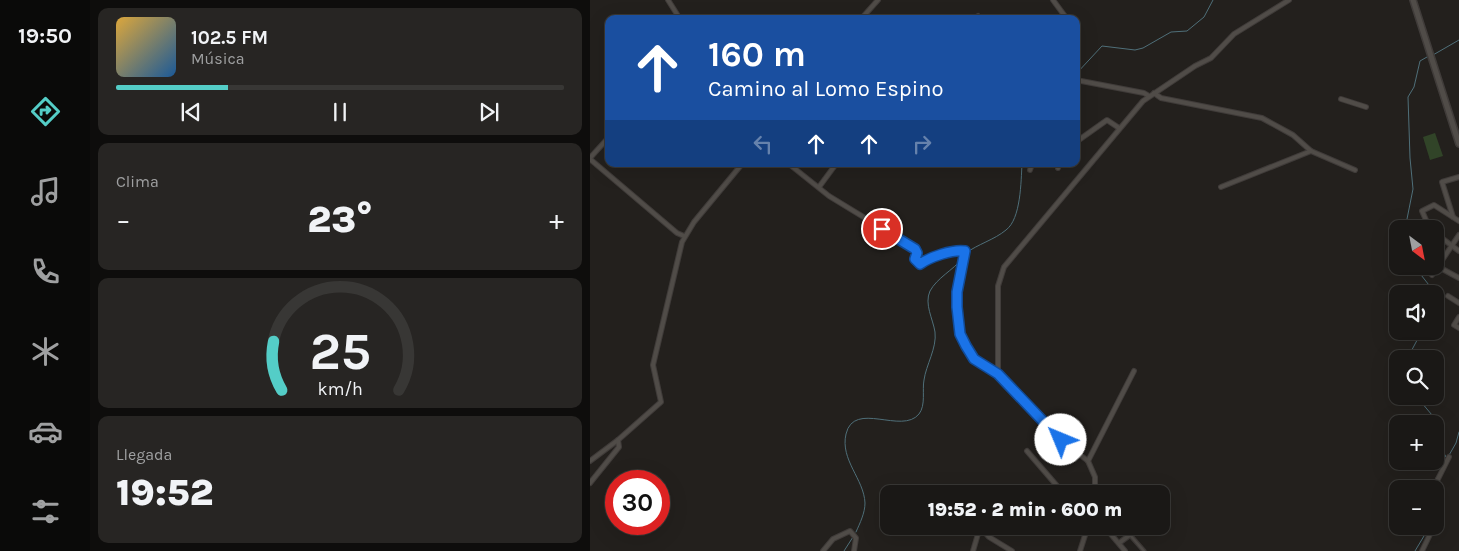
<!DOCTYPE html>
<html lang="es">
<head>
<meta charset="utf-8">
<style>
  :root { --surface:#1a1816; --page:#272523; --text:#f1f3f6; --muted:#9fa0a1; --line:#383735; --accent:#54cdc7 }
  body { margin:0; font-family:Karla,sans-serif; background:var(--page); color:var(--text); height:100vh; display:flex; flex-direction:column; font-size:19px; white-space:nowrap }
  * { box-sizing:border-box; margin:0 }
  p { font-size:16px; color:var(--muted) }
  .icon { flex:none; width:28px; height:28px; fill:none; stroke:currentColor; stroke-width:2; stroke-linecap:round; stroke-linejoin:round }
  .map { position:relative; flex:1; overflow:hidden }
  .sheet { display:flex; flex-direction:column; gap:8px; padding:8px; background:#0e0d0c; width:500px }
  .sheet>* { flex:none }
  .banner { position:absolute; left:15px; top:15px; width:475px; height:152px; border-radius:10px; box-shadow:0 5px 20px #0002,0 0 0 1px var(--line); background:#1a4fa0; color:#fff; overflow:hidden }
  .needle { width:32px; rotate:148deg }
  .controls { position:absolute; left:799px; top:220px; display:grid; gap:10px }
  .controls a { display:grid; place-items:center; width:55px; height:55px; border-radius:10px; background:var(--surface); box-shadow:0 5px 20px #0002,0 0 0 1px var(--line); font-size:25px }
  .speed { position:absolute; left:15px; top:470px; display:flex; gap:10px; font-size:25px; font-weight:700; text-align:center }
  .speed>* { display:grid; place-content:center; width:65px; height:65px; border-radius:50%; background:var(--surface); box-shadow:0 5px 20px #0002,0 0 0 1px var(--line); line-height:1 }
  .speed .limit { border:8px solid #d22; background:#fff; color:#111 }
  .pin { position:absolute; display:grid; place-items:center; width:42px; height:42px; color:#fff; margin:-21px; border:2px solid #fff; border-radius:50%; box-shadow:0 1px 5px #0007 }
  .me { position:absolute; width:55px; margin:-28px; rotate:315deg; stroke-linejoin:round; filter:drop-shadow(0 0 4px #0008) }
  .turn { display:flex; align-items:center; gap:18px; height:105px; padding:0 20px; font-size:22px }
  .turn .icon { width:65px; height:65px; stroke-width:2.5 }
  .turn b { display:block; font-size:35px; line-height:42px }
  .lanes { display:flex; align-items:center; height:48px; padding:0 20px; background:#0003; justify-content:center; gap:25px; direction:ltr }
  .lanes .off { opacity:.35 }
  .big { font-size:38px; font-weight:800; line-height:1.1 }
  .sheet .tile { flex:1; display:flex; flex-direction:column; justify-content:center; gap:8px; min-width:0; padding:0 18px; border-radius:10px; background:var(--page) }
  .sheet .dial { align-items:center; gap:0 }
  .dial svg { height:130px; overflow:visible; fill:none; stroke:var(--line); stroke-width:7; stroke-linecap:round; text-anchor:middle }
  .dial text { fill:var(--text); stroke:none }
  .song { display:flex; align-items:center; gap:15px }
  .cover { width:60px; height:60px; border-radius:8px; background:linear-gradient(135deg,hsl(40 70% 55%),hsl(210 70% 35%)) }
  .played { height:5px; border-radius:2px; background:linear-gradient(90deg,var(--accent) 25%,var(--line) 25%) }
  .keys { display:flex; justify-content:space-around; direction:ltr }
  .heat { display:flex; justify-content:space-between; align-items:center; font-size:28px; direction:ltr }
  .trip { position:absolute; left:290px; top:485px; width:290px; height:50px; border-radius:10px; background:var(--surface); box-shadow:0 5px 20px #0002,0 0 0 1px var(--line); font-weight:800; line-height:50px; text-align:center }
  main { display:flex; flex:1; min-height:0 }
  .tabs { display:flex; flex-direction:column; width:90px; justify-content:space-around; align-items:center; background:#0a0a09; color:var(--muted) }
  .tabs .icon { width:35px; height:35px }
  .tabs .active { color:var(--accent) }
  .tabs b { font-size:22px; color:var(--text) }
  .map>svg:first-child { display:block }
  .green { fill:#314428 }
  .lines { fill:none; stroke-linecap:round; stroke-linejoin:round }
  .stream { stroke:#4f6f79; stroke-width:1 }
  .pedestrian-casing { stroke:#403c3a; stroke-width:5 }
  .minor-casing { stroke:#403c3a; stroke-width:6 }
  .secondary-casing { stroke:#403c3a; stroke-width:8 }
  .pedestrian { stroke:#504c48; stroke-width:2.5 }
  .minor { stroke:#504c48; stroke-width:4 }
  .secondary { stroke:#504c48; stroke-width:5 }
  .route-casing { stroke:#114b97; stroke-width:12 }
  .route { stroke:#1a73e8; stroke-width:9 }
</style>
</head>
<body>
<main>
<nav class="tabs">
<b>19:50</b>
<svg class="icon active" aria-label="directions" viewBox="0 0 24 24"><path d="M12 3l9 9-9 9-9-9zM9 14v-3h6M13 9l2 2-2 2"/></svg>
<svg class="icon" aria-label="music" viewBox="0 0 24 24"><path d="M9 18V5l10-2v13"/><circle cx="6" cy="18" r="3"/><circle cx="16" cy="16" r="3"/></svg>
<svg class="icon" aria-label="phone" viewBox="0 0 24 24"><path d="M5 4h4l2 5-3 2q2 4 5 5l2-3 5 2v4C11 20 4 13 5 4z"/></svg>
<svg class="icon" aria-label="climate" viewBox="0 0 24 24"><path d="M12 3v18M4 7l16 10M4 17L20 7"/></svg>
<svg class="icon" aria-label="car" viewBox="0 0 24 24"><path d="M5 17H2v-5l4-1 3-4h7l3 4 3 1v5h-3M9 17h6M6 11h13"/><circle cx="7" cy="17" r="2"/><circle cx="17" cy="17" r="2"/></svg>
<svg class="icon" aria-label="filters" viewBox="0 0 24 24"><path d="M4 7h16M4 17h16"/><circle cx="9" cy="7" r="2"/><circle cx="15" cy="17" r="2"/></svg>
</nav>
<section class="sheet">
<div class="tile">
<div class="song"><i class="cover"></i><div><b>102.5 FM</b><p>Música</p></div></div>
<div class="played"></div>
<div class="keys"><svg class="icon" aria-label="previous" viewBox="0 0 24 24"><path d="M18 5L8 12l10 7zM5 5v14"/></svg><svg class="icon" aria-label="pause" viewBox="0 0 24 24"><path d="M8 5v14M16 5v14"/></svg><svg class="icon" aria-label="next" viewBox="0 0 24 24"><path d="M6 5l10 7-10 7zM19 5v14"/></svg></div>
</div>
<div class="tile"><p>Clima</p>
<div class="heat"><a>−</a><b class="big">23°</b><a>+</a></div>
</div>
<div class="tile dial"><svg viewBox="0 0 100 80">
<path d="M14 69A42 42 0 1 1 86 69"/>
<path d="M14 69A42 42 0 0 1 9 39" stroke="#54cdc7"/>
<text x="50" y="56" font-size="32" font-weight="700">25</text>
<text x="50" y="72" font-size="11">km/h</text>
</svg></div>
<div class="tile"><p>Llegada</p><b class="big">19:52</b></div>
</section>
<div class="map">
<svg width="869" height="551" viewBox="0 0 869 551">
  <rect width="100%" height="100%" fill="#23201d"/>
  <path class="green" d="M 845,133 L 853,156 L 840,160 L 833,137 Z"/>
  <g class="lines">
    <g class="stream">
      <path d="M 843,55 L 869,40"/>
      <path d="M 486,74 L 512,46 L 545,50 L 553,48 L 581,32 L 597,31 L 614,17 L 623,0"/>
      <path d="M 815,229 L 823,189 L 820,158 L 818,97 L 824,87 L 830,61 L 837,57"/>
      <path d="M 376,253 C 388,244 404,240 416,230 C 431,219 431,181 432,164"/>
      <path d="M 824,266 L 846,294 L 845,307"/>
      <path d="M 817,359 L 832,331"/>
      <path d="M 826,396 L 842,415 L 845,424"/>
      <path d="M 845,425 L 849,444 L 856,457"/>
      <path d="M 846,478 L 866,443 L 869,432"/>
      <path d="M 844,489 L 845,482"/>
      <path d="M 266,532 C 270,523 275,513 275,503 C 274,479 250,460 256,434 C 264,400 312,435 329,414 C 336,405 332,390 334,380 C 336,365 347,348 345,332 C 343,319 334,304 340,291 C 347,278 363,270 372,259"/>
      <path d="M 254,551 L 263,537"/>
      <path d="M 825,551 L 840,526"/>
    </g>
    <defs>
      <path id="pedestrian" d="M 540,535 L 554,551"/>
      <g id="minor">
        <path d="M 78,0 L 90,19"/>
        <path d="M 463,0 L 477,19"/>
        <path d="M 271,19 L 288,0"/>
        <path d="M 383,19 L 388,16"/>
        <path d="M 486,30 L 486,33"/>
        <path d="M 486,80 L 554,93 L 559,96"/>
        <path d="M 564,93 L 571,98 L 672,118 L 703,135 L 721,151 L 765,170"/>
        <path d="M 751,99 L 776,107"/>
        <path d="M 486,142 L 517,120 L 529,128"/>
        <path d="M 0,158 L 19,137"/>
        <path d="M 0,159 L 87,233 L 94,236"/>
        <path d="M 199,164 L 239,196 L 321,246 L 327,253 L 325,259 L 327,263 L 330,264 C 340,257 363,249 375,251 L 367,292 L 367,307 L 370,334 L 376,346 L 384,359 L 408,374 L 471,440 L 498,461 L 505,477 L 505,494"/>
        <path d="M 468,168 L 469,164"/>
        <path d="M 440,170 L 442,164"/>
        <path d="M 229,187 L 246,164"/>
        <path d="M 631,187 L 721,151"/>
        <path d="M 863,217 L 852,182 L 869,177"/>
        <path d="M 840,229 L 832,211 L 844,205 L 869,221"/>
        <path d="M 845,233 L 869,251"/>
        <path d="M 845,265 L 869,278"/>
        <path d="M 842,275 L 869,235"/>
        <path d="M 858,296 L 869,303"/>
        <path d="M 869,317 L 864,325 L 869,328"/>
        <path d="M 408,374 L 408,286 L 414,267 L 553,101 L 605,66 L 621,58 L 644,34 L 699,0"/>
        <path d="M 437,451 L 474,494"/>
        <path d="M 0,461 L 28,440 L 71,402 L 63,365 L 92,242 L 104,222 L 152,164"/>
        <path d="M 498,461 L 544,371"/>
        <path d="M 0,483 L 29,447 L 28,440"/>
        <path d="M 409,494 L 417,494"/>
        <path d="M 845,524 L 847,515 L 847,481 L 859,457"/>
        <path d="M 514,526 L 535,551"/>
        <path d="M 390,527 L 399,537 L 422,551"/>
        <path d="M 529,543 L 552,526"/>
        <path d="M 233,551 L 243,539 L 260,531 L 266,538 L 264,551"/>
        <path d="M 383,551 L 390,527"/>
        <path d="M 490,551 L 498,526"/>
        <path d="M 832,551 L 844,526"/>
      </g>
      <path id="secondary" d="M 823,0 L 869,144"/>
    </defs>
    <use href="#pedestrian" class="pedestrian-casing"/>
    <use href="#minor" class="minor-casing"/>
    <use href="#secondary" class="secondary-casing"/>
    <use href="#pedestrian" class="pedestrian"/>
    <use href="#minor" class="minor"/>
    <use href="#secondary" class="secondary"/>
  </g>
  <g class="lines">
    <defs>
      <path id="route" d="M 292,229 L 325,249 L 327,253 L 325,259 L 330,264 C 340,257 363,249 375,251 L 367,292 L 367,307 L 370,334 L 376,346 L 384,359 L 408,374 L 471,440"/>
    </defs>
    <use href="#route" class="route-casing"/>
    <use href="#route" class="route"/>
  </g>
</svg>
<div class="controls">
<a><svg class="needle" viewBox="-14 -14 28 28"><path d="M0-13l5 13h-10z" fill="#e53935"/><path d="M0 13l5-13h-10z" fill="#9fa0a1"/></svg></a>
<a><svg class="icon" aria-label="sound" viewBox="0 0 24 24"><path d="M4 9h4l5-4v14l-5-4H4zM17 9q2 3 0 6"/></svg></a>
<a><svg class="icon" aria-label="search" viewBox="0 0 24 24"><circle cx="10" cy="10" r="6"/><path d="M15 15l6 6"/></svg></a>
<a>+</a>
<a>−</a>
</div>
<div class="speed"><div class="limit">30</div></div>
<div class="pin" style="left:292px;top:229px;background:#d93025"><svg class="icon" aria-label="arrive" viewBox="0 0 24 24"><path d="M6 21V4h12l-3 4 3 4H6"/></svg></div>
<svg class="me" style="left:471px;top:440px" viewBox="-20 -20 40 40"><circle r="19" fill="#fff"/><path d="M0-13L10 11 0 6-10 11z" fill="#1a73e8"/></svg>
<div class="trip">19:52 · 2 min · 600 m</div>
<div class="banner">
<div class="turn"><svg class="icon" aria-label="ahead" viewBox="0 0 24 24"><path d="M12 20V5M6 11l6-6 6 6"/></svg><div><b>160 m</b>Camino al Lomo Espino</div></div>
<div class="lanes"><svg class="icon off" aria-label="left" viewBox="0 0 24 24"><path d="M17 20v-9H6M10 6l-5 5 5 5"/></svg><svg class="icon" aria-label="ahead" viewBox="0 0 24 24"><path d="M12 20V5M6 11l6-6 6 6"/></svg><svg class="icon" aria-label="ahead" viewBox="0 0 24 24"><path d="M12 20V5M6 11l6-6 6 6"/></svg><svg class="icon off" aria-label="right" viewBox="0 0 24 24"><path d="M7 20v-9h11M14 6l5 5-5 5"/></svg></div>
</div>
</div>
</main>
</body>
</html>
